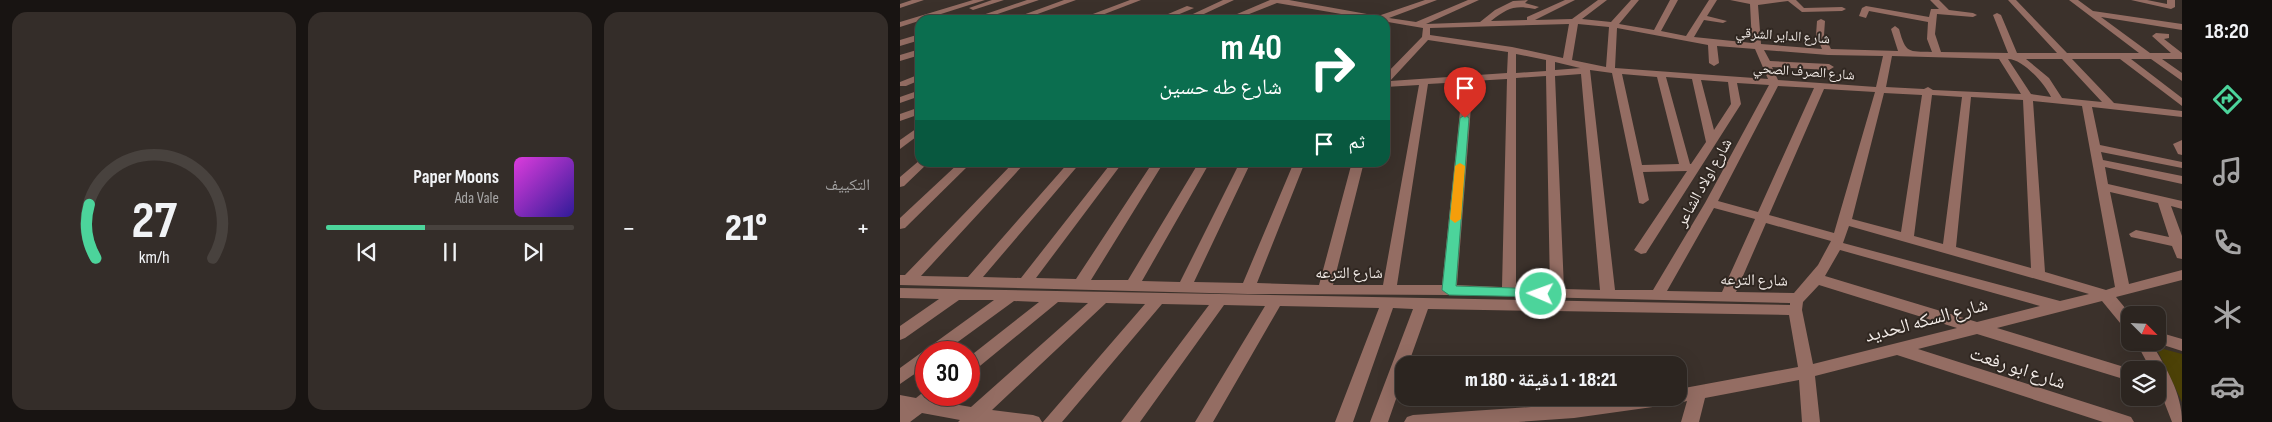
<!DOCTYPE html>
<html lang="ar">
<head>
<meta charset="utf-8">
<style>
  :root { --surface:#2c2520; --page:#342d29; --text:#f1f3f6; --muted:#a6a5a5; --line:#48423e; --accent:#4cd49b }
  body { margin:0; font-family:"Sofia Sans Condensed","Noto Naskh Arabic",sans-serif; background:var(--page); color:var(--text); direction:rtl; height:100vh; display:flex; flex-direction:column; font-size:19px; white-space:nowrap }
  * { box-sizing:border-box; margin:0 }
  p { font-size:16px; color:var(--muted) }
  .icon { flex:none; width:28px; height:28px; fill:none; stroke:currentColor; stroke-width:2; stroke-linecap:round; stroke-linejoin:round }
  .map { position:relative; flex:1; overflow:hidden; direction:ltr }
  .drawer { display:flex; flex-direction:column; gap:12px; padding:12px; background:#181412; width:900px }
  .drawer>* { flex:none }
  .guide { position:absolute; left:15px; top:15px; width:475px; height:152px; border-radius:15px; box-shadow:0 5px 20px #0002,0 0 0 1px var(--line); direction:rtl; background:#0b6e4f; color:#fff; overflow:hidden }
  .needle { width:32px; rotate:114deg }
  .tools { position:absolute; left:1221px; top:306px; display:grid; gap:10px }
  .tools a { display:grid; place-items:center; width:45px; height:45px; border-radius:10px; background:var(--surface); box-shadow:0 5px 20px #0002,0 0 0 1px var(--line); font-size:25px }
  .speed { position:absolute; left:15px; top:341px; display:flex; gap:10px; font-size:25px; font-weight:700; text-align:center }
  .speed>* { display:grid; place-content:center; width:65px; height:65px; border-radius:50%; background:var(--surface); box-shadow:0 5px 20px #0002,0 0 0 1px var(--line); line-height:1 }
  .speed .limit { border:8px solid #d22; background:#fff; color:#111 }
  .pin { position:absolute; display:grid; place-items:center; width:42px; height:42px; color:#fff; margin:-51px -21px; border-radius:50% 50% 50% 0; rotate:-45deg; box-shadow:0 0 5px #0007 }
  .pin .icon { rotate:45deg }
  .me { position:absolute; width:55px; margin:-28px; rotate:272deg; stroke-linejoin:round; filter:drop-shadow(0 0 4px #0008) }
  .turn { display:flex; align-items:center; gap:18px; height:105px; padding:0 25px; font-size:22px }
  .turn .icon { width:65px; height:65px; stroke-width:2.5 }
  .turn b { display:block; font-size:35px; line-height:42px }
  .then { display:flex; align-items:center; height:48px; padding:0 25px; background:#0003; gap:10px; font-size:19px }
  .big { font-size:38px; font-weight:800; line-height:1.1 }
  .drawer .widget { flex:1; display:flex; flex-direction:column; justify-content:center; gap:8px; min-width:0; padding:0 18px; border-radius:15px; background:var(--page) }
  .drawer .dial { align-items:center; gap:0 }
  .dial svg { height:130px; overflow:visible; fill:none; stroke:var(--line); stroke-width:7; stroke-linecap:round; text-anchor:middle }
  .dial text { fill:var(--text); stroke:none }
  .song { display:flex; align-items:center; gap:15px }
  .cover { width:60px; height:60px; border-radius:8px; background:linear-gradient(135deg,hsl(300 70% 55%),hsl(250 70% 35%)) }
  .played { height:5px; border-radius:2px; background:linear-gradient(90deg,var(--accent) 40%,var(--line) 40%) }
  .keys { display:flex; justify-content:space-around; direction:ltr }
  .heat { display:flex; justify-content:space-between; align-items:center; font-size:28px; direction:ltr }
  .drawer .tiles { flex:1; display:grid; gap:12px; grid-template-columns:repeat(3,1fr) }
  .trip { position:absolute; left:495px; top:356px; width:292px; height:50px; border-radius:15px; background:var(--surface); box-shadow:0 5px 20px #0002,0 0 0 1px var(--line); font-weight:800; line-height:50px; text-align:center; direction:rtl }
  main { display:flex; flex:1; min-height:0 }
  .tabs { display:flex; flex-direction:column; width:90px; justify-content:space-around; align-items:center; background:#120f0d; color:var(--muted) }
  .tabs .icon { width:35px; height:35px }
  .tabs .selected { color:var(--accent) }
  .tabs b { font-size:22px; color:var(--text) }
  .map>svg:first-child { display:block }
  .green { fill:#4d4207 }
  .lines { fill:none; stroke-linecap:round; stroke-linejoin:round }
  .minor { fill:#946d63; fill-rule:evenodd }
  .route { fill:#4cd49b; stroke:#318a65 }
  .slow { fill:#f59e0b }
  .labels { text-anchor:middle; stroke-width:4; stroke-linejoin:round; paint-order:stroke }
  .far-street-label { font-size:14px; fill:#f1eae6; stroke:#302721 }
  .street-label { font-size:16px; fill:#f1eae6; stroke:#302721 }
  .near-street-label { font-size:19px; fill:#f1eae6; stroke:#302721 }
</style>
</head>
<body>
<main>
<nav class="tabs">
<b>18:20</b>
<svg class="icon selected" aria-label="directions" viewBox="0 0 24 24"><path d="M12 3l9 9-9 9-9-9zM9 14v-3h6M13 9l2 2-2 2"/></svg>
<svg class="icon" aria-label="music" viewBox="0 0 24 24"><path d="M9 18V5l10-2v13"/><circle cx="6" cy="18" r="3"/><circle cx="16" cy="16" r="3"/></svg>
<svg class="icon" aria-label="phone" viewBox="0 0 24 24"><path d="M5 4h4l2 5-3 2q2 4 5 5l2-3 5 2v4C11 20 4 13 5 4z"/></svg>
<svg class="icon" aria-label="climate" viewBox="0 0 24 24"><path d="M12 3v18M4 7l16 10M4 17L20 7"/></svg>
<svg class="icon" aria-label="car" viewBox="0 0 24 24"><path d="M5 17H2v-5l4-1 3-4h7l3 4 3 1v5h-3M9 17h6M6 11h13"/><circle cx="7" cy="17" r="2"/><circle cx="17" cy="17" r="2"/></svg>
</nav>
<div class="map">
<svg width="1282" height="422" viewBox="0 0 1282 422">
  <rect width="100%" height="100%" fill="#3b312b"/>
  <path class="green" d="M 1256,347 L 1282,354 L 1282,402 Z"/>
  <g class="lines">
    <g class="minor">
      <path d="M 12,0 L 24,0 L 0,8 L 0,4 Z"/>
      <path d="M 73,0 L 85,0 L 0,27 L 0,22 Z"/>
      <path d="M 92,0 L 104,0 L 73,10 L 69,8 Z"/>
      <path d="M 127,0 L 139,0 L 80,20 L 68,20 Z"/>
      <path d="M 164,0 L 176,0 L 121,20 L 109,20 Z"/>
      <path d="M 230,0 L 241,0 L 189,20 L 177,20 Z"/>
      <path d="M 323,0 L 334,0 L 291,20 L 280,20 Z"/>
      <path d="M 370,0 L 389,0 L 478,16 L 525,0 L 537,0 L 489,18 L 516,22 L 568,0 L 579,0 L 526,24 L 580,22 L 595,10 L 613,1 L 628,0 L 625,3 L 639,7 L 635,9 C 614,5 608,8 591,21 L 627,20 L 627,17 L 665,0 L 675,0 L 635,20 L 672,19 L 698,0 L 707,0 L 682,19 L 711,22 L 731,0 L 739,0 L 719,24 L 754,30 L 770,0 L 778,0 L 761,31 L 786,36 L 809,0 L 817,0 L 807,16 L 827,21 L 823,23 L 804,20 L 794,37 L 852,43 L 850,4 L 830,0 L 896,0 L 904,8 L 942,7 L 946,9 L 942,11 L 902,12 L 888,1 L 858,5 L 861,44 L 922,49 L 916,35 L 917,21 L 921,19 L 925,21 L 924,35 L 931,49 L 998,51 L 991,29 L 995,26 L 999,29 C 1006,54 1008,51 1032,52 L 1027,39 L 1028,22 L 969,11 L 966,18 L 959,16 L 962,8 L 966,6 L 1029,17 L 1031,9 L 1039,9 L 1030,0 L 1039,0 L 1049,10 L 1073,13 L 1077,15 L 1073,17 L 1037,14 L 1035,34 L 1041,52 L 1108,53 L 1093,15 L 1097,13 L 1101,15 L 1117,53 L 1157,53 L 1108,0 L 1116,0 L 1167,53 L 1239,53 L 1169,0 L 1178,0 L 1193,11 L 1282,24 L 1282,30 L 1201,17 L 1250,53 L 1271,53 L 1252,36 L 1256,33 L 1269,34 L 1269,38 L 1264,39 L 1282,53 L 1282,59 L 1262,59 L 1282,73 L 1282,81 L 1251,59 L 1231,59 L 1282,98 L 1282,106 L 1220,59 L 1172,59 L 1214,103 L 1282,111 L 1282,117 L 1192,107 L 1200,145 L 1282,162 L 1282,168 L 1201,152 L 1203,160 L 1282,176 L 1282,184 L 1205,167 L 1208,184 L 1282,201 L 1282,209 L 1271,206 L 1282,236 L 1282,259 L 1277,258 L 1272,246 L 1231,237 L 1229,234 L 1236,230 L 1269,237 L 1258,203 L 1210,192 L 1229,284 L 1282,270 L 1282,280 L 1216,297 L 1231,315 L 1230,331 L 1225,329 L 1202,301 L 1097,328 L 1234,370 L 1230,370 L 1230,381 L 1077,334 L 1018,349 L 1225,415 L 1231,417 L 1234,422 L 1203,422 L 997,355 L 915,376 L 920,422 L 902,422 L 899,380 L 805,398 L 799,422 L 781,422 L 787,401 L 779,403 L 774,401 L 767,405 L 674,418 L 618,422 L 504,422 L 507,417 L 513,415 L 674,404 L 720,398 L 779,398 L 779,389 L 898,367 L 889,315 L 528,309 L 508,365 L 504,365 L 504,376 L 488,422 L 470,422 L 513,309 L 493,308 L 453,422 L 435,422 L 479,308 L 380,306 L 313,422 L 295,422 L 365,306 L 324,305 L 240,422 L 221,422 L 309,305 L 262,304 L 162,422 L 143,422 L 245,304 L 206,303 L 92,410 L 133,415 L 139,417 L 142,422 L 58,422 L 60,420 L 22,413 L 10,422 L 0,422 L 0,395 L 16,398 L 26,390 L 26,395 L 40,395 L 36,401 L 71,407 L 188,303 L 158,302 L 75,370 L 69,372 L 69,357 L 139,302 L 114,301 L 44,352 L 26,352 L 26,366 L 0,384 L 0,368 L 94,300 L 59,300 L 5,338 L 0,340 L 0,326 L 39,299 L 0,298 L 0,288 L 890,305 L 890,303 L 549,295 L 348,294 L 0,285 L 0,275 L 5,275 L 114,162 L 126,162 L 21,276 L 68,277 L 169,162 L 181,162 L 83,277 L 121,278 L 212,162 L 223,162 L 136,278 L 176,279 L 253,162 L 264,162 L 191,280 L 228,280 L 299,162 L 310,162 L 242,281 L 280,282 L 340,162 L 351,162 L 294,282 L 343,283 L 394,162 L 405,162 L 357,283 L 419,285 L 452,162 L 464,162 L 433,285 L 483,285 L 519,85 L 485,87 L 485,75 L 522,37 L 523,28 L 377,3 L 334,20 L 323,20 ZM 669,24 L 663,58 L 612,47 L 530,35 L 530,28 ZM 678,24 L 709,27 L 706,67 L 672,60 ZM 717,28 L 808,45 L 809,63 L 814,66 L 819,63 L 817,46 L 855,49 L 868,79 L 715,68 ZM 528,40 L 608,52 L 607,73 L 490,81 ZM 864,50 L 928,55 L 983,56 L 976,87 L 878,80 L 872,67 L 929,70 L 934,67 L 929,64 L 870,61 ZM 616,54 L 646,60 L 646,71 L 616,73 ZM 992,56 L 1099,59 L 1121,94 L 1033,90 L 1028,87 L 1024,89 L 986,87 ZM 1108,59 C 1123,59 1145,84 1151,97 L 1131,94 ZM 1126,59 L 1162,59 L 1202,102 L 1162,98 L 1149,78 ZM 655,62 L 680,68 L 681,68 L 655,70 ZM 690,70 L 712,73 L 739,203 L 743,204 L 749,200 L 743,172 L 787,171 L 734,250 L 741,254 L 746,253 L 841,104 L 837,83 L 869,85 L 805,203 L 753,290 L 715,290 ZM 681,74 L 700,290 L 664,289 L 655,76 ZM 722,74 L 757,77 L 779,164 L 742,165 ZM 646,76 L 650,289 L 616,287 L 616,78 ZM 766,77 L 792,79 L 806,142 L 791,164 L 790,164 ZM 607,79 L 602,287 L 557,285 L 573,81 ZM 801,80 L 828,82 L 831,104 L 814,130 ZM 563,82 L 542,285 L 497,285 L 528,84 ZM 878,86 L 914,88 L 858,212 L 818,201 ZM 924,89 L 975,92 L 934,233 L 869,215 ZM 984,93 L 1022,95 L 1001,232 L 952,219 ZM 1032,95 L 1062,97 L 1043,244 L 1014,236 ZM 1071,97 L 1123,100 L 1131,268 L 1056,247 ZM 1133,101 L 1182,106 L 1215,287 L 1206,290 L 1145,272 ZM 814,208 L 855,219 L 822,292 L 767,291 ZM 866,223 L 931,241 L 918,265 L 894,293 L 836,292 ZM 949,226 L 1189,294 L 1160,301 L 943,243 ZM 940,250 L 1140,306 L 1077,322 L 925,276 ZM 919,285 L 1057,328 L 913,364 L 902,310 L 903,302 Z"/>
      <path d="M 1231,0 L 1247,0 L 1267,4 L 1267,0 L 1275,0 L 1275,7 L 1271,9 Z"/>
      <path d="M 287,6 L 294,8 L 265,20 L 254,20 Z"/>
      <path d="M 20,34 L 20,40 L 0,46 L 0,40 Z"/>
      <path d="M 20,49 L 20,55 L 0,61 L 0,55 Z"/>
      <path d="M 20,74 L 20,80 L 6,86 L 0,86 L 0,82 Z"/>
      <path d="M 20,90 L 20,96 L 0,103 L 0,97 Z"/>
      <path d="M 20,107 L 20,114 L 0,121 L 0,114 Z"/>
      <path d="M 20,126 L 20,134 L 0,149 L 0,140 Z"/>
      <path d="M 1282,140 L 1282,155 L 1278,154 L 1273,144 Z"/>
      <path d="M 20,160 L 20,162 L 29,162 L 4,186 L 0,187 L 0,177 Z"/>
      <path d="M 60,162 L 72,162 L 5,228 L 0,229 L 0,218 Z"/>
      <path d="M 1258,332 L 1282,339 L 1282,351 L 1254,342 L 1258,342 Z"/>
      <path d="M 1236,342 L 1251,342 C 1266,368 1282,393 1282,422 L 1272,422 L 1258,386 L 1258,370 L 1251,370 Z"/>
    </g>
  </g>
  <path class="route" d="M 565,115 L 569,118 L 556,286 L 641,289 L 645,290 L 647,294 L 645,297 L 549,295 L 542,290 L 560,118 Z"/>
  <path class="slow" d="M 560,163 L 565,166 L 561,219 L 555,223 L 550,219 L 555,166 Z"/>
  <g class="labels">
    <g class="far-street-label">
      <text transform="translate(883 35) rotate(4)" y="5">شارع الداير الشرقي</text>
      <text transform="translate(904 71) rotate(4)" y="5">شارع الصرف الصحي</text>
    </g>
    <g class="street-label">
      <text transform="translate(803 182) rotate(-61)" y="6">شارع اولاد الشاعر</text>
      <text x="449" y="278">شارع الترعه</text>
      <text transform="translate(854 279) rotate(1)" y="6">شارع الترعه</text>
    </g>
    <g class="near-street-label">
      <text transform="translate(1026 319) rotate(-15)" y="7">شارع السكه الحديد</text>
      <text transform="translate(1118 367) rotate(18)" y="7">شارع ابو رفعت</text>
    </g>
  </g>
</svg>
<div class="tools">
<a><svg class="needle" viewBox="-14 -14 28 28"><path d="M0-13l5 13h-10z" fill="#e53935"/><path d="M0 13l5-13h-10z" fill="#a6a5a5"/></svg></a>
<a><svg class="icon" aria-label="layers" viewBox="0 0 24 24"><path d="M12 4l9 5-9 5-9-5zM3 14l9 5 9-5"/></svg></a>
</div>
<div class="speed"><div class="limit">30</div></div>
<div class="pin" style="left:565px;top:118px;background:#d93025"><svg class="icon" aria-label="arrive" viewBox="0 0 24 24"><path d="M6 21V4h12l-3 4 3 4H6"/></svg></div>
<svg class="me" style="left:641px;top:294px" viewBox="-20 -20 40 40"><circle r="17" fill="#4cd49b" stroke="#fff" stroke-width="3"/><path d="M0-11L8 9 0 5-8 9z" fill="#fff"/></svg>
<div class="trip">18:21 · 1 دقيقة · 180 m</div>
<div class="guide">
<div class="turn"><svg class="icon" aria-label="right" viewBox="0 0 24 24"><path d="M7 20v-9h11M14 6l5 5-5 5"/></svg><div><b>40 m</b>شارع طه حسين</div></div>
<div class="then">ثم<svg class="icon" aria-label="arrive" viewBox="0 0 24 24"><path d="M6 21V4h12l-3 4 3 4H6"/></svg></div>
</div>
</div>
<section class="drawer">
<div class="tiles">
<div class="widget"><p>التكييف</p>
<div class="heat"><a>−</a><b class="big">21°</b><a>+</a></div>
</div>
<div class="widget">
<div class="song"><i class="cover"></i><div><b>Paper Moons</b><p>Ada Vale</p></div></div>
<div class="played"></div>
<div class="keys"><svg class="icon" aria-label="previous" viewBox="0 0 24 24"><path d="M18 5L8 12l10 7zM5 5v14"/></svg><svg class="icon" aria-label="pause" viewBox="0 0 24 24"><path d="M8 5v14M16 5v14"/></svg><svg class="icon" aria-label="next" viewBox="0 0 24 24"><path d="M6 5l10 7-10 7zM19 5v14"/></svg></div>
</div>
<div class="widget dial"><svg viewBox="0 0 100 80">
<path d="M14 69A42 42 0 1 1 86 69"/>
<path d="M14 69A42 42 0 0 1 10 36" stroke="#4cd49b"/>
<text x="50" y="56" font-size="32" font-weight="700">27</text>
<text x="50" y="72" font-size="11">km/h</text>
</svg></div>
</div>
</section>
</main>
</body>
</html>
